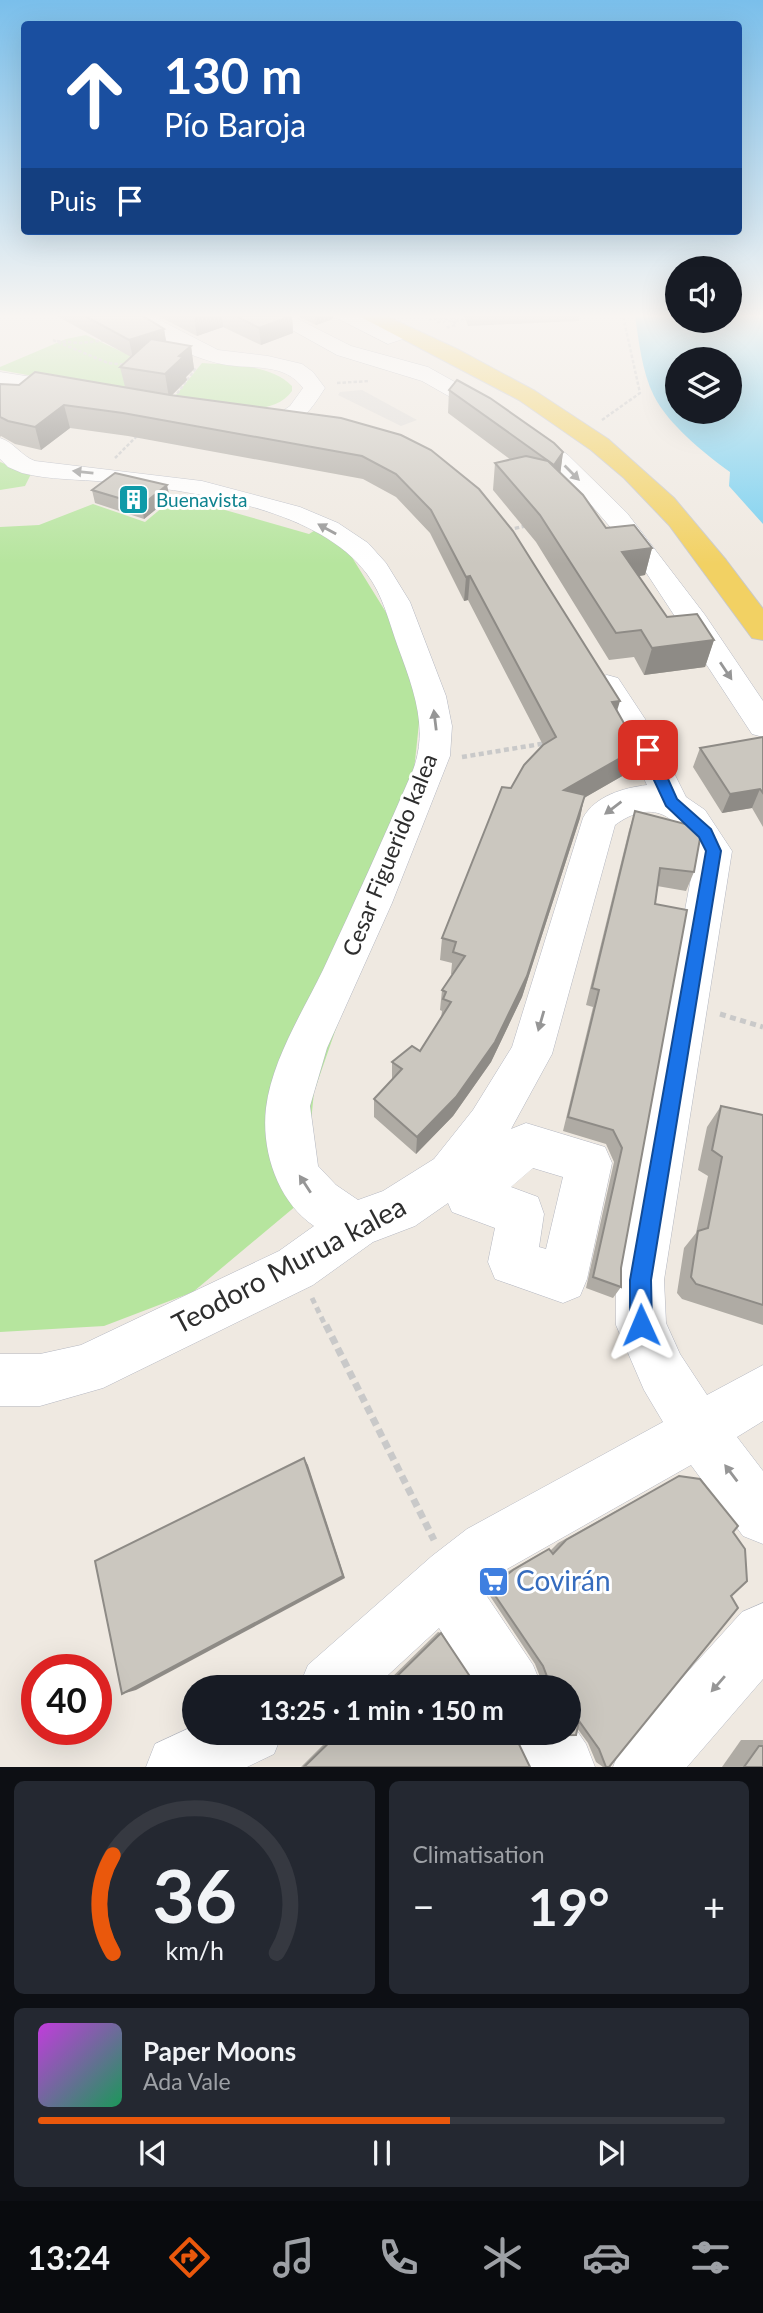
<!DOCTYPE html>
<html lang="fr">
<head>
<meta charset="utf-8">
<style>
  :root { --surface:#171b24; --page:#242831; --text:#f1f3f6; --muted:#9ea1a6; --line:#363941; --accent:#ea580c }
  body { margin:0; font-family:Lato,sans-serif; background:var(--page); color:var(--text); height:100vh; display:flex; flex-direction:column; font-size:26px; white-space:nowrap }
  * { box-sizing:border-box; margin:0 }
  p { font-size:23px; color:var(--muted) }
  .icon { flex:none; width:38px; height:38px; fill:none; stroke:currentColor; stroke-width:2; stroke-linecap:round; stroke-linejoin:round }
  .map { position:relative; height:1767px; overflow:hidden }
  .details { display:flex; flex-direction:column; gap:14px; padding:14px; background:#0d0f14; flex:1 }
  .details>* { flex:none }
  .hud { position:absolute; left:21px; top:21px; width:721px; height:214px; border-radius:7px; box-shadow:0 7px 28px #0002; background:#1a4fa0; color:#fff; overflow:hidden }
  .tools { position:absolute; left:665px; top:256px; display:grid; gap:14px }
  .tools a { display:grid; place-items:center; width:77px; height:77px; border-radius:50%; background:var(--surface); box-shadow:0 7px 28px #0002; font-size:35px }
  .speed { position:absolute; left:21px; top:1654px; display:flex; gap:14px; font-size:35px; font-weight:700; text-align:center }
  .speed>* { display:grid; place-content:center; width:91px; height:91px; border-radius:50%; background:var(--surface); box-shadow:0 7px 28px #0002; line-height:1 }
  .speed .limit { border:10px solid #d22; background:#fff; color:#111 }
  .pin { position:absolute; display:grid; place-items:center; width:60px; height:60px; color:#fff; margin:-30px; border-radius:14px; box-shadow:0 4px 10px #0006 }
  .me { position:absolute; width:77px; margin:-38px; rotate:359deg; stroke-linejoin:round; filter:drop-shadow(0 0 5px #0008) }
  .turn { display:flex; align-items:center; gap:24px; height:147px; padding:0 28px; font-size:32px }
  .turn .icon { width:91px; height:91px; stroke-width:2.5 }
  .turn b { display:block; font-size:49px; line-height:60px }
  .then { display:flex; align-items:center; height:66px; padding:0 28px; background:#0003; gap:14px; font-size:26px }
  .big { font-size:52px; font-weight:700; line-height:1.1 }
  .details .card { flex:1; display:flex; flex-direction:column; justify-content:center; gap:10px; min-width:0; padding:0 24px; border-radius:10px; background:var(--page) }
  .details .dial { align-items:center; gap:0 }
  .dial svg { height:182px; overflow:visible; fill:none; stroke:var(--line); stroke-width:7; stroke-linecap:round; text-anchor:middle }
  .dial text { fill:var(--text); stroke:none }
  .song { display:flex; align-items:center; gap:21px }
  .cover { width:84px; height:84px; border-radius:10px; background:linear-gradient(135deg,hsl(290 70% 55%),hsl(150 70% 35%)) }
  .played { height:7px; border-radius:4px; background:linear-gradient(90deg,var(--accent) 60%,var(--line) 60%) }
  .keys { display:flex; justify-content:space-around; direction:ltr }
  .heat { display:flex; justify-content:space-between; align-items:center; font-size:38px; direction:ltr }
  .details .tiles { flex:1; display:grid; gap:14px; grid-template-columns:1fr 1fr }
  .card:last-child { grid-column:span 2 }
  .trip { position:absolute; left:182px; top:1675px; width:399px; height:70px; border-radius:35px; background:var(--surface); box-shadow:0 7px 28px #0002; font-weight:700; line-height:70px; text-align:center }
  .dock { display:flex; height:112px; justify-content:space-around; align-items:center; background:#090b0e; color:var(--muted) }
  .dock .icon { width:49px; height:49px }
  .dock .current { color:var(--accent) }
  .dock b { font-size:32px; color:var(--text) }
  .map>svg:first-child { display:block }
  .green { fill:#b6e59e }
  .plaza { fill:#dfdcd8 }
  .water { fill:#75cff0; fill-rule:evenodd }
  .lines { fill:none; stroke-linecap:round; stroke-linejoin:round }
  .minor-casing { stroke:#b4b7c1; stroke-width:1 }
  .major-casing { stroke:#c9c9c9; stroke-width:2 }
  .path-far4 { stroke:#c9c9c9; stroke-width:2.5; stroke-dasharray:3.5 2; stroke-linecap:butt }
  .path-far3 { stroke:#c9c9c9; stroke-width:3.5; stroke-dasharray:4.5 2.5; stroke-linecap:butt }
  .path-far2 { stroke:#c9c9c9; stroke-width:4.5; stroke-dasharray:5 3.5; stroke-linecap:butt }
  .path-far1 { stroke:#c9c9c9; stroke-width:5; stroke-dasharray:6 4.5; stroke-linecap:butt }
  .path { stroke:#c9c9c9; stroke-width:7; stroke-dasharray:8 5; stroke-linecap:butt }
  .minor { fill:#fff; fill-rule:evenodd }
  .major { fill:#f2d163; fill-rule:evenodd }
  .path-bridge { stroke:#c9c9c9; stroke-width:2.5; stroke-dasharray:3.5 2; stroke-linecap:butt }
  .wall { fill:#afaba4 }
  .shaded-wall { fill:#8e8b86 }
  .building { fill:#cbc7bf; stroke:#8e8b86; stroke-width:2 }
  .oneway { fill:#969696 }
  .route { fill:#1a73e8; stroke:#114b97; stroke-width:2 }
  .labels { text-anchor:middle; stroke-width:6; stroke-linejoin:round; paint-order:stroke }
  .far-culture-label { font-size:19px; fill:#0d838f; stroke:#fff; text-anchor:start }
  .street-label { font-size:23px; fill:#2e2e2e; stroke:#fff }
  .near-street-label { font-size:28px; fill:#2e2e2e; stroke:#fff }
  .near-shop-label { font-size:28px; fill:#366cbe; stroke:#fff; text-anchor:start }
</style>
</head>
<body>
<div class="map">
<svg width="763" height="1767" viewBox="0 0 763 1767">
  <rect width="100%" height="100%" fill="#efe9e1"/>
  <g class="green">
    <path d="M 86,335 L 150,365 L 121,392 L 0,370 L 0,367 L 66,339 Z"/>
    <path d="M 202,363 C 231,365 270,364 292,386 L 292,391 C 268,424 207,402 176,395 Z"/>
    <path d="M 0,462 L 31,474 L 25,486 L 0,490 Z"/>
    <path d="M 176,496 L 309,534 L 317,529 L 345,546 L 392,622 L 421,704 L 409,818 L 314,1092 L 303,1200 L 193,1292 L 104,1326 L 0,1332 L 0,527 L 39,525 L 93,504 L 145,522 Z"/>
  </g>
  <path class="plaza" d="M 362,390 L 417,420 L 401,426 L 338,395 L 340,392 Z"/>
  <path class="water" d="M 635,316 L 730,320 L 730,316 L 763,316 L 763,524 L 729,486 L 730,472 C 705,454 668,424 654,396 C 642,372 639,342 635,316 ZM 677,359 L 730,359 L 730,411 L 677,411 Z"/>
  <g class="lines">
    <defs>
      <g id="minor">
        <path d="M 128,316 L 152,316 L 218,350 L 268,356 L 302,364 L 313,372 L 325,388 C 313,406 300,430 274,424 L 271,419 L 290,406 L 303,388 C 285,363 254,369 227,365 C 200,361 145,338 128,316 Z"/>
        <path d="M 267,316 L 292,316 L 351,346 L 428,367 L 505,410 L 568,455 L 627,513 L 705,615 L 763,701 L 763,737 L 752,734 L 636,557 L 581,493 L 552,465 L 489,419 L 422,381 L 337,355 Z"/>
        <path d="M 333,316 L 359,316 L 389,331 L 405,326 L 415,332 L 412,336 L 388,344 Z"/>
        <path d="M 0,372 L 71,383 L 82,390 L 71,397 L 0,384 Z"/>
        <path d="M 0,438 C 14,442 21,456 35,461 L 202,481 L 300,507 L 338,523 L 368,543 L 386,563 L 410,602 L 446,696 L 452,726 L 450,756 L 392,903 L 327,1048 L 310,1106 L 318,1166 L 336,1185 L 358,1200 L 383,1191 L 434,1159 L 473,1110 L 512,1047 L 583,818 C 595,796 623,788 647,785 L 622,733 L 592,685 L 596,678 L 607,675 L 618,678 L 653,731 L 686,797 L 705,810 L 732,851 L 664,1280 L 666,1323 L 680,1354 L 707,1395 L 763,1365 L 763,1421 L 737,1437 L 763,1471 L 763,1544 L 743,1536 L 691,1465 L 507,1569 L 482,1589 L 533,1665 L 542,1687 L 476,1687 L 439,1628 L 375,1687 L 299,1687 L 308,1665 L 432,1556 L 467,1529 L 663,1422 L 644,1390 L 616,1325 L 616,1280 L 696,851 C 676,815 652,798 615,825 L 552,1054 L 511,1129 L 526,1123 L 605,1147 L 612,1163 L 587,1279 L 580,1296 L 563,1303 L 495,1279 L 488,1262 L 495,1228 L 452,1212 L 448,1203 L 415,1226 L 373,1242 L 313,1285 L 103,1388 L 40,1406 L 0,1406 L 0,1354 L 40,1354 L 81,1345 L 279,1251 L 314,1226 C 278,1202 261,1151 266,1108 C 272,1060 302,1013 323,970 C 354,904 384,837 413,770 C 429,728 413,688 398,647 C 389,622 383,595 367,574 C 317,506 185,490 107,482 C 79,479 49,480 22,473 L 8,467 L 0,459 ZM 533,1168 L 563,1177 L 546,1249 L 539,1247 L 544,1214 L 538,1197 L 511,1187 Z"/>
        <path d="M 763,1603 L 763,1679 L 687,1767 L 613,1767 L 622,1744 L 742,1612 Z"/>
        <path d="M 569,1719 L 586,1744 L 595,1767 L 527,1767 L 510,1732 L 569,1732 Z"/>
        <path d="M 194,1726 L 194,1732 L 283,1732 L 274,1754 L 247,1767 L 146,1767 L 155,1744 Z"/>
      </g>
      <path id="major" d="M 359,316 L 386,316 L 457,349 L 535,391 L 608,439 L 674,498 L 726,560 L 763,609 L 763,640 L 752,638 L 669,525 L 624,478 L 591,450 L 519,400 Z"/>
    </defs>
    <use href="#minor" class="minor-casing"/>
    <use href="#major" class="major-casing"/>
    <g class="path-far4">
      <path d="M 428,320 L 452,318 L 456,325 L 445,328"/>
      <path d="M 437,322 L 450,321"/>
      <path d="M 53,340 L 108,363 L 128,365"/>
      <path d="M 57,341 L 80,343 L 107,340"/>
      <path d="M 337,383 L 370,381"/>
      <path d="M 174,398 L 196,368"/>
      <path d="M 602,420 L 640,393 L 623,316"/>
      <path d="M 115,458 L 139,434"/>
    </g>
    <path class="path-far3" d="M 508,530 L 529,525"/>
    <path class="path-far2" d="M 462,757 L 547,743"/>
    <g class="path-far1">
      <path d="M 720,1014 L 763,1027"/>
      <path d="M 312,1298 L 326,1327"/>
    </g>
    <path class="path" d="M 326,1325 L 434,1540"/>
    <use href="#minor" class="minor"/>
    <use href="#major" class="major"/>
    <path class="path-bridge" d="M 450,321 L 466,320"/>
  </g>
  <g class="wall">
    <path d="M 57,316 L 143,316 L 164,329 L 166,342 L 191,346 L 194,369 L 186,377 L 187,380 L 172,395 L 401,435 L 617,711 L 638,748 L 631,771 L 584,798 L 580,818 L 522,997 L 491,1062 L 453,1116 L 416,1154 L 374,1117 L 374,1099 L 392,1080 L 392,1062 L 420,1051 L 441,1018 L 442,1011 L 440,1010 L 442,990 L 452,974 L 451,974 L 452,963 L 440,960 L 442,938 L 511,788 L 543,745 L 468,600 L 464,601 L 430,533 L 396,497 L 363,479 L 128,436 L 70,428 L 41,450 L 15,444 L 1,436 L 0,437 L 0,384 L 125,387 L 120,367 L 131,357 Z"/>
    <path d="M 158,316 L 292,316 L 293,333 L 261,345 L 223,327 L 197,336 Z"/>
    <path d="M 298,316 L 333,316 L 333,319 L 316,325 Z"/>
    <path d="M 464,316 L 579,316 L 579,321 L 468,326 Z"/>
    <path d="M 449,390 L 563,452 L 560,473 L 606,528 L 652,548 L 645,575 L 639,576 L 667,617 L 714,640 L 705,667 L 644,675 L 634,657 L 609,660 L 536,542 L 493,490 L 495,463 L 511,460 L 448,413 Z"/>
    <path d="M 92,490 L 170,498 L 144,519 L 95,503 Z"/>
    <path d="M 763,737 L 763,827 L 752,808 L 722,813 L 693,767 L 700,748 Z"/>
    <path d="M 635,811 L 694,872 L 686,891 L 657,886 L 655,904 L 621,1268 L 621,1287 L 613,1298 L 586,1288 L 614,1162 L 606,1144 L 563,1131 L 593,1007 L 586,1005 L 629,830 Z"/>
    <path d="M 721,1106 L 763,1115 L 763,1325 L 682,1299 L 677,1293 L 684,1248 L 696,1233 L 708,1176 L 698,1170 L 707,1127 Z"/>
    <path d="M 679,1476 L 700,1479 L 738,1526 L 733,1532 L 745,1549 L 747,1581 L 731,1596 L 738,1608 L 609,1767 L 603,1767 L 596,1762 L 588,1743 L 577,1728 L 576,1735 L 515,1736 L 530,1767 L 301,1767 L 336,1732 L 569,1732 L 569,1687 L 544,1687 L 535,1664 L 486,1590 L 507,1572 L 542,1552 L 549,1549 L 550,1551 L 558,1543 Z"/>
    <path d="M 438,1632 L 441,1633 L 477,1687 L 382,1687 Z"/>
    <path d="M 741,1740 L 763,1740 L 763,1767 L 722,1767 Z"/>
  </g>
  <g class="shaded-wall">
    <path d="M 200,316 L 222,316 L 223,327 L 197,336 L 194,318 Z"/>
    <path d="M 292,316 L 293,333 L 261,345 L 259,328 Z"/>
    <path d="M 315,316 L 333,316 L 333,319 L 316,325 Z"/>
    <path d="M 164,329 L 167,347 L 133,358 L 129,340 Z"/>
    <path d="M 191,346 L 194,369 L 186,377 L 187,380 L 169,398 L 165,374 L 179,356 Z"/>
    <path d="M 64,405 L 70,428 L 41,450 L 35,427 Z"/>
    <path d="M 563,452 L 560,476 L 550,489 L 554,465 Z"/>
    <path d="M 167,485 L 170,498 L 144,519 L 142,505 Z"/>
    <path d="M 652,548 L 645,575 L 616,580 L 622,552 Z"/>
    <path d="M 470,576 L 468,600 L 464,601 L 466,577 Z"/>
    <path d="M 714,640 L 705,667 L 644,675 L 652,648 Z"/>
    <path d="M 620,701 L 613,724 L 612,702 Z"/>
    <path d="M 638,748 L 631,771 L 584,798 L 580,818 L 522,997 L 491,1062 L 453,1116 L 416,1154 L 417,1137 L 564,790 Z"/>
    <path d="M 760,789 L 752,808 L 722,813 L 730,794 Z"/>
    <path d="M 304,1458 L 308,1465 L 345,1578 L 136,1690 L 122,1694 Z"/>
  </g>
  <g class="building">
    <path d="M 85,316 L 143,316 L 164,329 L 129,340 Z"/>
    <path d="M 236,316 L 291,316 L 259,328 Z"/>
    <path d="M 151,339 L 191,346 L 179,356 L 183,357 L 165,374 L 120,367 Z"/>
    <path d="M 35,372 L 170,395 L 341,418 L 401,435 L 431,450 L 479,489 L 513,531 L 620,701 L 612,702 L 638,748 L 564,790 L 585,795 L 527,976 L 495,1042 L 456,1097 L 417,1137 L 374,1099 L 402,1069 L 392,1062 L 412,1046 L 420,1051 L 451,1002 L 443,999 L 446,992 L 442,990 L 465,956 L 453,952 L 456,942 L 442,938 L 502,787 L 511,788 L 524,765 L 543,745 L 556,737 L 470,576 L 466,577 L 431,510 L 396,474 L 362,456 L 123,413 L 64,405 L 35,427 L 8,421 L 0,417 L 0,384 L 19,385 Z"/>
    <path d="M 457,380 L 490,398 L 554,443 L 563,452 L 554,465 L 449,390 Z"/>
    <path d="M 526,456 L 548,461 L 583,495 L 606,528 L 634,525 L 652,548 L 622,552 L 667,617 L 697,614 L 714,640 L 652,648 L 641,630 L 616,633 L 540,515 L 495,463 Z"/>
    <path d="M 115,473 L 167,485 L 142,505 L 92,490 Z"/>
    <path d="M 763,737 L 763,793 L 760,789 L 730,794 L 700,748 Z"/>
    <path d="M 635,811 L 697,827 L 701,833 L 694,872 L 660,868 L 655,904 L 687,910 L 621,1268 L 621,1287 L 593,1277 L 622,1148 L 613,1130 L 568,1117 L 599,990 L 592,988 Z"/>
    <path d="M 721,1106 L 763,1115 L 763,1305 L 696,1284 L 691,1277 L 698,1231 L 708,1228 L 722,1157 L 712,1150 Z"/>
    <path d="M 304,1458 L 343,1576 L 122,1694 L 95,1561 Z"/>
    <path d="M 679,1476 L 700,1479 L 738,1526 L 733,1532 L 745,1549 L 747,1581 L 731,1596 L 738,1608 L 609,1767 L 606,1767 L 599,1749 L 579,1721 L 576,1735 L 515,1736 L 530,1767 L 304,1767 L 340,1732 L 569,1732 L 569,1687 L 551,1687 L 543,1666 L 490,1588 L 513,1570 L 549,1549 L 553,1554 L 566,1540 Z"/>
    <path d="M 441,1633 L 477,1687 L 386,1687 Z"/>
    <path d="M 759,1746 L 763,1746 L 763,1767 L 744,1767 Z"/>
  </g>
  <defs><path id="oneway-solid" d="M-6-.8H1V-3.2L6.5 0L1 3.2V.8H-6Z" transform="scale(1.75)"/></defs>
  <g class="oneway">
    <use href="#oneway-solid" transform="translate(83 472) rotate(-174)"/>
    <use href="#oneway-solid" transform="translate(572 473) rotate(45)"/>
    <use href="#oneway-solid" transform="translate(327 529) rotate(-151)"/>
    <use href="#oneway-solid" transform="translate(726 671) rotate(56)"/>
    <use href="#oneway-solid" transform="translate(435 720) rotate(-97)"/>
    <use href="#oneway-solid" transform="translate(613 808) rotate(143)"/>
    <use href="#oneway-solid" transform="translate(541 1021) rotate(106)"/>
    <use href="#oneway-solid" transform="translate(305 1184) rotate(-123)"/>
    <use href="#oneway-solid" transform="translate(731 1473) rotate(-127)"/>
    <use href="#oneway-solid" transform="translate(718 1684) rotate(131)"/>
  </g>
  <linearGradient id="sky" x2="0" y2="1"><stop stop-color="#7abfeb"/><stop offset="0.56" stop-color="#f8f5f2"/><stop offset="1" stop-color="#f8f5f2" stop-opacity="0"/></linearGradient>
  <rect width="763" height="564" fill="url(#sky)"/>
  <path class="route" d="M 648,745 L 655,750 L 677,799 L 711,829 L 721,851 L 651,1280 L 652,1325 L 649,1332 L 641,1336 L 633,1332 L 630,1325 L 630,1280 L 706,851 L 699,837 L 666,806 L 640,750 Z"/>
  <defs>
    <symbol id="building-square" viewBox="-11 -11 22 22"><rect x="-9" y="-9" width="18" height="18" rx="4" fill="#0f9aa8" stroke="#fff"/><path d="M-4-6H4V6H1V3H-1V6H-4ZM-2.5-4.3h1.7v1.8h-1.7ZM.8-4.3h1.7v1.8H.8ZM-2.5-1h1.7V.8h-1.7ZM.8-1h1.7V.8H.8Z" fill="#fff"/></symbol>
    <symbol id="supermarket-square" viewBox="-11 -11 22 22"><rect x="-9" y="-9" width="18" height="18" rx="4" fill="#3f7fe0" stroke="#fff"/><path d="M-6-5.5h2.5l.6 2H6L4.5 2H-2.5L-4.4-4H-6ZM-1.5 3.2a1.3 1.3 0 1 0 .1 0ZM3 3.2a1.3 1.3 0 1 0 .1 0Z" fill="#fff"/></symbol>
  </defs>
  <g fill-rule="evenodd">
    <use href="#building-square" x="116" y="482" width="35" height="35"/>
    <use href="#supermarket-square" x="476" y="1564" width="35" height="35"/>
  </g>
  <g class="labels">
    <g class="far-culture-label">
      <text x="156" y="507">Buenavista</text>
    </g>
    <g class="street-label">
      <text transform="translate(390 855) rotate(-68)" y="8">Cesar Figuerido kalea</text>
    </g>
    <g class="near-street-label">
      <text transform="translate(289 1265) rotate(-28)" y="10">Teodoro Murua kalea</text>
    </g>
    <g class="near-shop-label">
      <text x="516" y="1591">Covirán</text>
    </g>
  </g>
</svg>
<div class="tools">
<a><svg class="icon" aria-label="sound" viewBox="0 0 24 24"><path d="M4 9h4l5-4v14l-5-4H4zM17 9q2 3 0 6"/></svg></a>
<a><svg class="icon" aria-label="layers" viewBox="0 0 24 24"><path d="M12 4l9 5-9 5-9-5zM3 14l9 5 9-5"/></svg></a>
</div>
<div class="speed"><div class="limit">40</div></div>
<div class="pin" style="left:648px;top:750px;background:#d93025"><svg class="icon" aria-label="arrive" viewBox="0 0 24 24"><path d="M6 21V4h12l-3 4 3 4H6"/></svg></div>
<svg class="me" style="left:641px;top:1325px" viewBox="-20 -20 40 40"><path d="M0-17L14 15 0 8-14 15z" fill="#1a73e8" stroke="#fff" stroke-width="4"/></svg>
<div class="trip">13:25 · 1 min · 150 m</div>
<div class="hud">
<div class="turn"><svg class="icon" aria-label="ahead" viewBox="0 0 24 24"><path d="M12 20V5M6 11l6-6 6 6"/></svg><div><b>130 m</b>Pío Baroja</div></div>
<div class="then">Puis<svg class="icon" aria-label="arrive" viewBox="0 0 24 24"><path d="M6 21V4h12l-3 4 3 4H6"/></svg></div>
</div>
</div>
<section class="details">
<div class="tiles">
<div class="card dial"><svg viewBox="0 0 100 80">
<path d="M14 69A42 42 0 1 1 86 69"/>
<path d="M14 69A42 42 0 0 1 14 26" stroke="#ea580c"/>
<text x="50" y="56" font-size="32" font-weight="700">36</text>
<text x="50" y="72" font-size="11">km/h</text>
</svg></div>
<div class="card"><p>Climatisation</p>
<div class="heat"><a>−</a><b class="big">19°</b><a>+</a></div>
</div>
<div class="card">
<div class="song"><i class="cover"></i><div><b>Paper Moons</b><p>Ada Vale</p></div></div>
<div class="played"></div>
<div class="keys"><svg class="icon" aria-label="previous" viewBox="0 0 24 24"><path d="M18 5L8 12l10 7zM5 5v14"/></svg><svg class="icon" aria-label="pause" viewBox="0 0 24 24"><path d="M8 5v14M16 5v14"/></svg><svg class="icon" aria-label="next" viewBox="0 0 24 24"><path d="M6 5l10 7-10 7zM19 5v14"/></svg></div>
</div>
</div>
</section>
<nav class="dock">
<b>13:24</b>
<svg class="icon current" aria-label="directions" viewBox="0 0 24 24"><path d="M12 3l9 9-9 9-9-9zM9 14v-3h6M13 9l2 2-2 2"/></svg>
<svg class="icon" aria-label="music" viewBox="0 0 24 24"><path d="M9 18V5l10-2v13"/><circle cx="6" cy="18" r="3"/><circle cx="16" cy="16" r="3"/></svg>
<svg class="icon" aria-label="phone" viewBox="0 0 24 24"><path d="M5 4h4l2 5-3 2q2 4 5 5l2-3 5 2v4C11 20 4 13 5 4z"/></svg>
<svg class="icon" aria-label="climate" viewBox="0 0 24 24"><path d="M12 3v18M4 7l16 10M4 17L20 7"/></svg>
<svg class="icon" aria-label="car" viewBox="0 0 24 24"><path d="M5 17H2v-5l4-1 3-4h7l3 4 3 1v5h-3M9 17h6M6 11h13"/><circle cx="7" cy="17" r="2"/><circle cx="17" cy="17" r="2"/></svg>
<svg class="icon" aria-label="filters" viewBox="0 0 24 24"><path d="M4 7h16M4 17h16"/><circle cx="9" cy="7" r="2"/><circle cx="15" cy="17" r="2"/></svg>
</nav>
</body>
</html>
